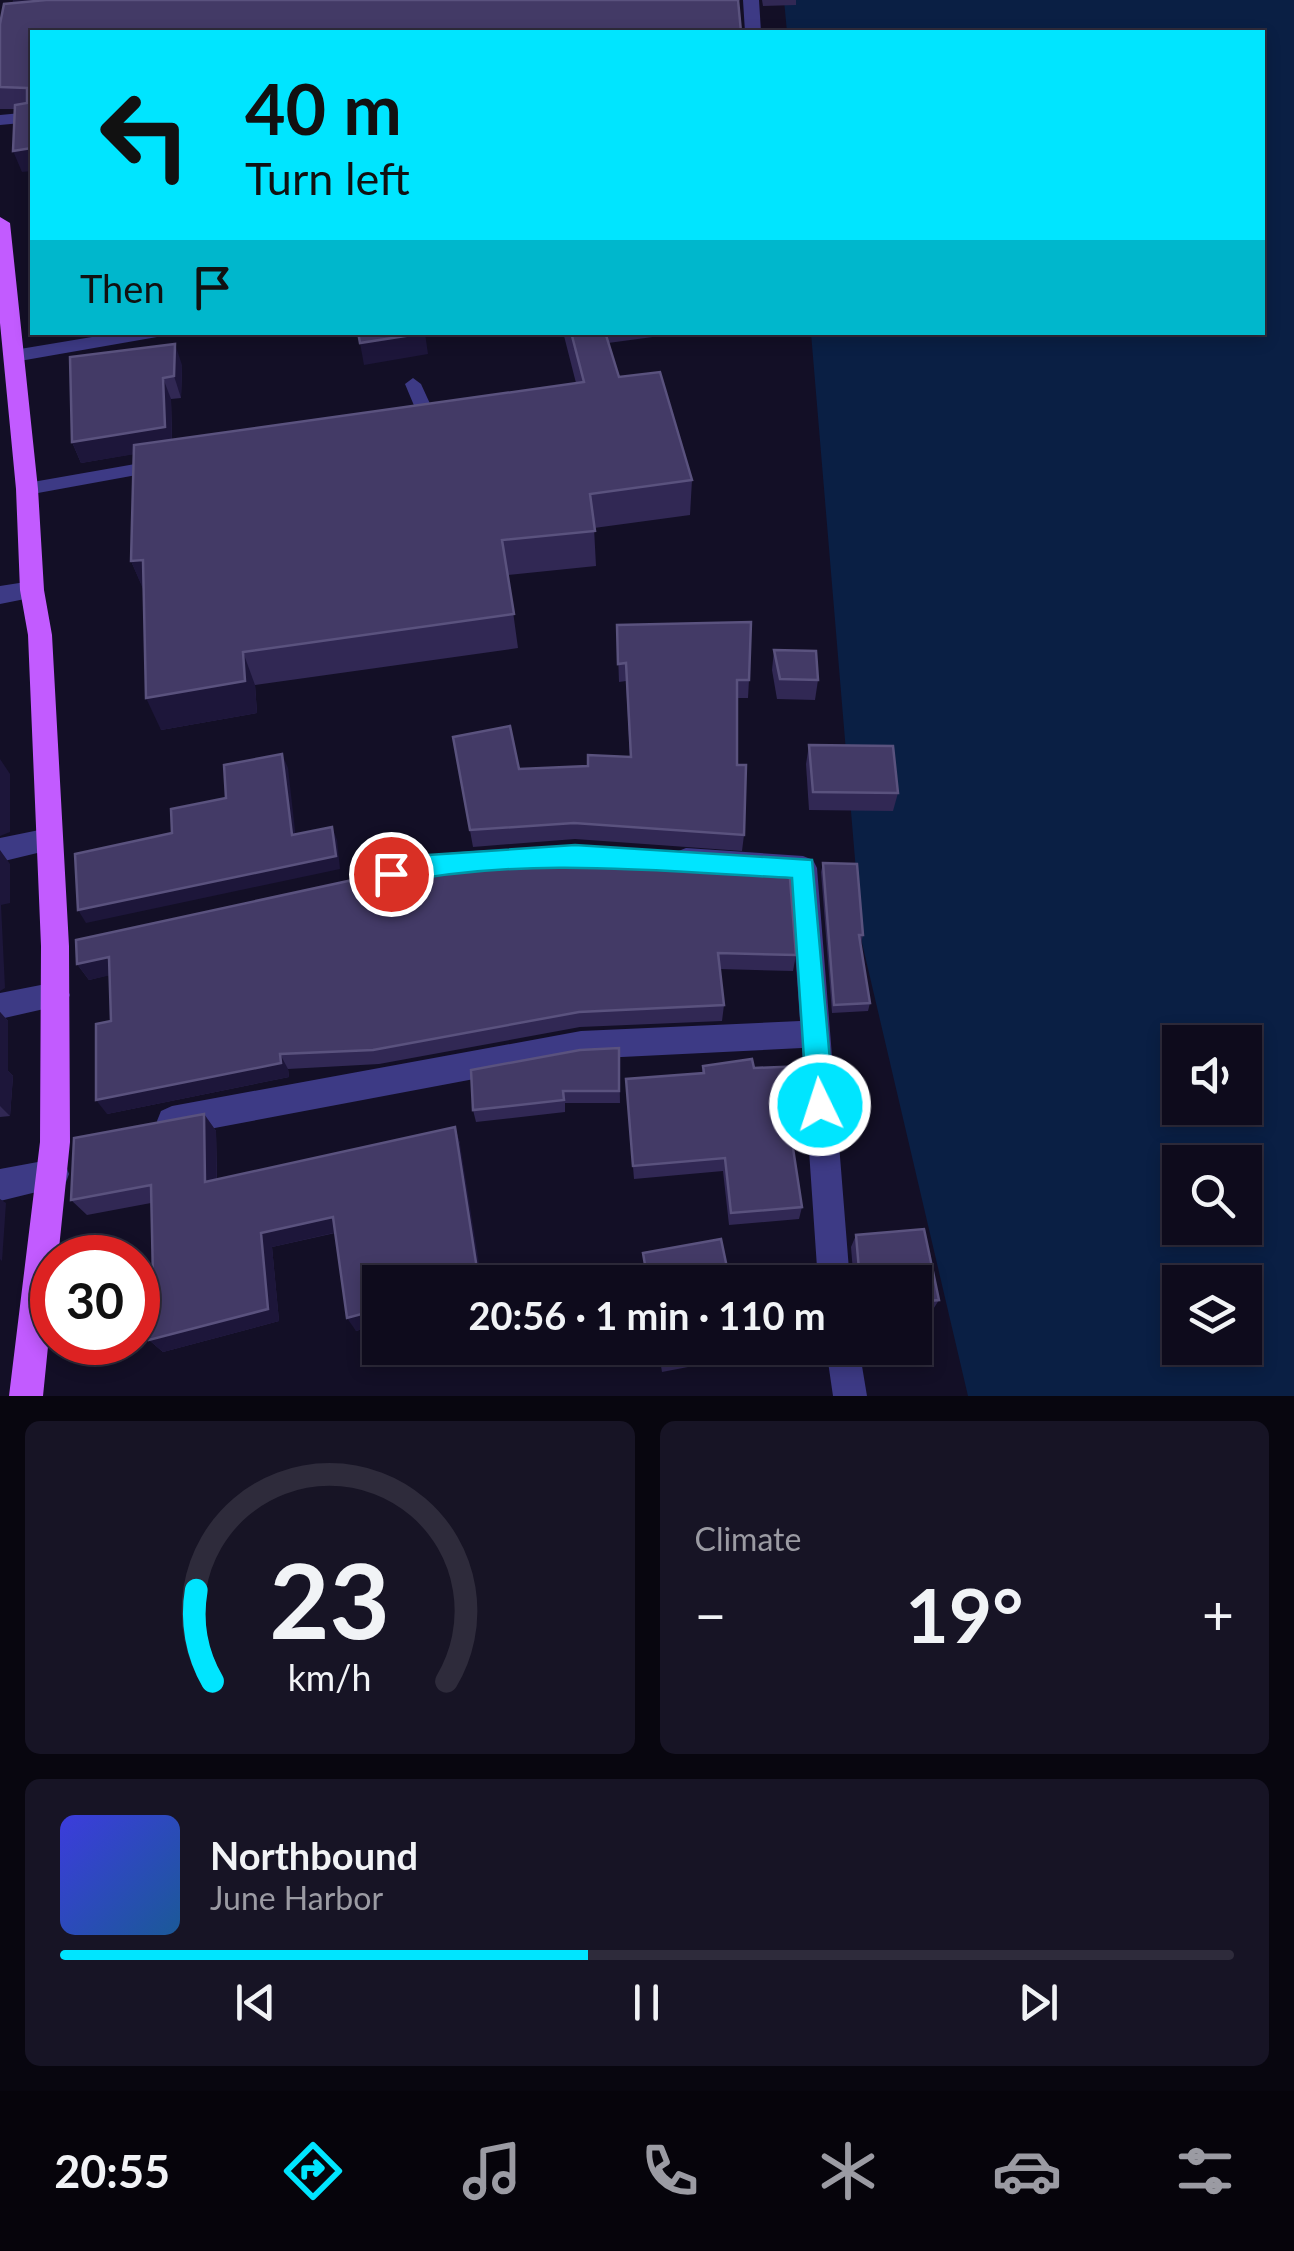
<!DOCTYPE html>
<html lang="en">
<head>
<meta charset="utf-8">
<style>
  :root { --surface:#0e0b1c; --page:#171425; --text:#f1f3f6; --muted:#9b9ba3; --line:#2e2b3b; --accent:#00e5ff }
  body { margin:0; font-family:Lato,sans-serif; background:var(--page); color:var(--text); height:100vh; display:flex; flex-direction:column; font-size:38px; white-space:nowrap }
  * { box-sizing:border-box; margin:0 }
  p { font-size:32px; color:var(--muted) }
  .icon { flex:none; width:55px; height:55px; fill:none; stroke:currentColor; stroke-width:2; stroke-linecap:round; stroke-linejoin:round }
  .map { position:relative; height:1396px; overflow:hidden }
  .drawer { display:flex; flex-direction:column; gap:25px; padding:25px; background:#08060f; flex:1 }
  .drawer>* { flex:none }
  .banner { position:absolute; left:30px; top:30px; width:1235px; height:305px; border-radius:0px; box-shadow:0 5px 15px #0003,0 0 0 2px var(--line); background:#00e5ff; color:#111; overflow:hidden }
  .controls { position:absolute; left:1162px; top:1025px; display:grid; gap:20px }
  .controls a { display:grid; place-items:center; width:100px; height:100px; border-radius:0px; background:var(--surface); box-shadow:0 5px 15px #0003,0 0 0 2px var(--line); font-size:50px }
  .speed { position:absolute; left:30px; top:1235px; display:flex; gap:20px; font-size:50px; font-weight:700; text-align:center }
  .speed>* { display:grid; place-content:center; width:130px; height:130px; border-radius:50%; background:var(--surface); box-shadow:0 5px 15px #0003,0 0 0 2px var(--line); line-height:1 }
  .speed .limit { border:15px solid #d22; background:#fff; color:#111 }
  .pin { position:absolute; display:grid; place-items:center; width:85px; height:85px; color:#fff; margin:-42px; border:5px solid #fff; border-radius:50%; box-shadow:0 2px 10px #0007 }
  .me { position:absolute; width:110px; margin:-55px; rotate:356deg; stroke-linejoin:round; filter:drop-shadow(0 0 8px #0008) }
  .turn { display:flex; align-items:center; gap:35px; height:210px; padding:0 50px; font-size:45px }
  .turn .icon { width:130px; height:130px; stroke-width:2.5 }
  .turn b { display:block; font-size:70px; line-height:85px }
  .then { display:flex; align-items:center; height:95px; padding:0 50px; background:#0003; gap:20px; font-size:38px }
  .big { font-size:75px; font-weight:700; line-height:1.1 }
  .drawer .card { flex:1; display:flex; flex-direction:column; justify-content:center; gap:15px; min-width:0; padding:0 35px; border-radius:15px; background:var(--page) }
  .drawer .dial { align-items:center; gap:0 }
  .dial svg { height:260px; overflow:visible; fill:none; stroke:var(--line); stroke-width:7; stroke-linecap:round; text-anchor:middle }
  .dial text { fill:var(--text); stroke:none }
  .song { display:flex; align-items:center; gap:30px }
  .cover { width:120px; height:120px; border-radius:15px; background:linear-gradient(135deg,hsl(240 70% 55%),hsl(210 70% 35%)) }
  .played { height:10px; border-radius:5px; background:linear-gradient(90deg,var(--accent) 45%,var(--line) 45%) }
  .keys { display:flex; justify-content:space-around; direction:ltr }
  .heat { display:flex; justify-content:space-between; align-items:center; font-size:55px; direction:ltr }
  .drawer .tiles { flex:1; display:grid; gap:25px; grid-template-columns:1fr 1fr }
  .card:last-child { grid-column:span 2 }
  .trip { position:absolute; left:362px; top:1265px; width:570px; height:100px; border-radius:0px; background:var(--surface); box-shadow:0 5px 15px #0003,0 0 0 2px var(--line); font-weight:700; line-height:100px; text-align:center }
  .tab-bar { display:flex; height:160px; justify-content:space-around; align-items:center; background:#06040b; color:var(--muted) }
  .tab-bar .icon { width:70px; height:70px }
  .tab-bar .current { color:var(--accent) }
  .tab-bar b { font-size:45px; color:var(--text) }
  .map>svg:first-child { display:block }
  .water { fill:#0a1f44; fill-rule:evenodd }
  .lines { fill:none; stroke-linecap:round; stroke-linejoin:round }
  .lane { fill:#3d3a85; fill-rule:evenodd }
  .street { fill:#3d3a85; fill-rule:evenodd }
  .primary { fill:#c25bff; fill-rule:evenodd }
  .wall { fill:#312854 }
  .shaded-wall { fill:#1d163a }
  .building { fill:#433a66; stroke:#5a527e; stroke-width:2.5 }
  .route { fill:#00e5ff; stroke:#0095a6; stroke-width:2.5 }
</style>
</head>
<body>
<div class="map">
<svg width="1294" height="1396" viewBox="0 0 1294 1396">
  <rect width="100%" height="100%" fill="#130f26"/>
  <path class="water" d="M 784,0 L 1294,0 L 1294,1396 L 968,1396 L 862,943 L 811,333 L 1262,332 L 1262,32 L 787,32 ZM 1180,1042 L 1245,1042 L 1245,1108 L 1180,1108 ZM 1180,1162 L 1245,1162 L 1245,1228 L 1180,1228 ZM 1180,1282 L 1245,1282 L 1245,1348 L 1180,1348 Z"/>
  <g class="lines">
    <g class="lane">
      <path d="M 122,332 L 165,332 L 157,337 L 14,362 L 6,356 L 14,350 Z"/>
      <path d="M 413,378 L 421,384 L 437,419 L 434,423 L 418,427 L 409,421 L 418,415 L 405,384 Z"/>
      <path d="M 158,460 L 164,462 L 167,466 L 164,470 L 27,495 L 18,489 L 27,483 Z"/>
      <path d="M 156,1300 L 165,1304 L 169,1313 L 165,1322 L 138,1330 L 138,1304 Z"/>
    </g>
    <g class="street">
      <path d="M 743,0 L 759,0 L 761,32 L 745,32 Z"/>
      <path d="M 32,112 L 32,122 L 0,125 L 0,115 Z"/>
      <path d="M 32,581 L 44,590 L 40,596 L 0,604 L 0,586 Z"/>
      <path d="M 49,828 L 58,832 L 62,840 L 58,848 L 0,862 L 0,838 Z"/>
      <path d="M 686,848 L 803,856 L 813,860 L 817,868 L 850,1282 L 818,1282 L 802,1048 L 581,1059 L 172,1136 L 161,1131 L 157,1121 L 161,1111 L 172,1106 L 581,1031 L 800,1021 L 790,879 L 686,872 L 676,868 L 672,860 L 676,852 Z"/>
      <path d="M 486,850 L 496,854 L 500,862 L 496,870 C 472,879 446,874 422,879 C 403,883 377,894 358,888 L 354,879 L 358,870 C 399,856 443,853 486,850 Z"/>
      <path d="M 56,982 L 66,986 L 70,995 L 66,1004 L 0,1019 L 0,993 Z"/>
      <path d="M 54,1159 L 65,1163 L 69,1174 L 65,1185 L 0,1201 L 0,1169 Z"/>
      <path d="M 826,1348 L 859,1348 L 867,1396 L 833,1396 Z"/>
    </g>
    <path class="primary" d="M 0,217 L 10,223 L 38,489 L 44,590 L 52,635 L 69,946 L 70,1142 L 58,1258 L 52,1258 L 52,1307 L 43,1396 L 9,1396 L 40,1142 L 41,946 L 28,635 L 20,590 L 16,489 L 0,323 Z"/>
  </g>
  <g class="wall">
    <path d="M 13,0 L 740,0 L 738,2 L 32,32 L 22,172 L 15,109 L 0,109 L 0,24 L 14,3 Z"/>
    <path d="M 762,0 L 796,0 L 796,5 L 763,6 Z"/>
    <path d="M 563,332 L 690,332 L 608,343 L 619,377 L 692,480 L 690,515 L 594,528 L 596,566 L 508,575 L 518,648 L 255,685 L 257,713 L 161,730 L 144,590 L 131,561 L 133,454 L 81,463 L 72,442 L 182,365 L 181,398 L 171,399 L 172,440 L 576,383 Z"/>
    <path d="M 617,625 L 749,680 L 748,698 L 737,698 L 737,765 L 744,835 L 742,851 L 575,839 L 473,847 L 453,737 L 519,769 L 588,766 L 630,757 L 626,681 L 619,682 Z"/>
    <path d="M 774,650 L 818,680 L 815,700 L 777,699 L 772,670 Z"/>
    <path d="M 809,745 L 898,793 L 893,811 L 809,810 L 806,764 Z"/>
    <path d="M 823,863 L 863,935 L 861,944 L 870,1003 L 868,1011 L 832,1013 L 821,872 Z"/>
    <path d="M 402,874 L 796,955 L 793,971 L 719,969 L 724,1005 L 722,1021 L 580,1027 L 379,1064 L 288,1069 L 289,1077 L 107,1114 L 111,1021 L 109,975 L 89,980 L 77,964 Z"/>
    <path d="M 0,1012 L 8,1021 L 8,1071 L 13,1076 L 10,1116 L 0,1117 Z"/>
    <path d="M 619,1048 L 620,1103 L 565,1103 L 565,1112 L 476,1122 L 473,1110 Z"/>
    <path d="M 703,1066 L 754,1068 L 808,1121 L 804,1135 L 791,1136 L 802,1207 L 799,1219 L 729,1225 L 723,1171 L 634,1179 L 627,1094 L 702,1073 Z"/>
    <path d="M 204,1114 L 216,1131 L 217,1179 L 455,1127 L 460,1144 L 380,1282 L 380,1324 L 356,1331 L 335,1233 L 272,1247 L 279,1321 L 163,1352 L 149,1340 L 158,1302 L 156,1294 L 146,1284 L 153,1278 L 151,1203 L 87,1215 L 71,1200 Z"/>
    <path d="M 856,1235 L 939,1300 L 932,1311 L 915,1312 L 915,1282 L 844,1282 L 847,1274 L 853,1272 L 851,1247 Z"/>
    <path d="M 658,1348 L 743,1348 L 740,1357 L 662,1372 Z"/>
  </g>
  <g class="shaded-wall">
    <path d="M 13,0 L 88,0 L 16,8 Z"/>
    <path d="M 32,148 L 32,171 L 22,172 L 13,151 Z"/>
    <path d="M 425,333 L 428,354 L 364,365 L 360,343 Z"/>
    <path d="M 175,344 L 182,365 L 181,398 L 174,376 Z"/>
    <path d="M 163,378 L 171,399 L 172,448 L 81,463 L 72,442 Z"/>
    <path d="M 143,560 L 146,596 L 131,561 Z"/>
    <path d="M 243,652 L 255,685 L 257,713 L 161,730 L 146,698 Z"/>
    <path d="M 282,754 L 288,768 L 297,848 L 292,835 Z"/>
    <path d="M 0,759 L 10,774 L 10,832 L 0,836 Z"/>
    <path d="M 332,827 L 337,840 L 340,869 L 86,923 L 78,910 Z"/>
    <path d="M 0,850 L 10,864 L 10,903 L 1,905 L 5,988 L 0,991 Z"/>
    <path d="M 109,957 L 120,973 L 89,980 L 77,964 Z"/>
    <path d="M 0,1012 L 8,1021 L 8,1071 L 13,1076 L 10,1116 L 0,1106 Z"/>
    <path d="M 280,1054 L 288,1069 L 289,1077 L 107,1114 L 96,1100 Z"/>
    <path d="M 204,1114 L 216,1131 L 217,1197 L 205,1182 Z"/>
    <path d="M 455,1127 L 460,1144 L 482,1282 L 478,1282 Z"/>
    <path d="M 0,1199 L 6,1203 L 2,1261 L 0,1259 Z"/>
    <path d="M 333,1217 L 342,1231 L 272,1247 L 279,1321 L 163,1352 L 149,1340 L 261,1233 Z"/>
    <path d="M 380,1309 L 380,1324 L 356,1331 L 347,1318 Z"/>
  </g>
  <g class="building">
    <path d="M 46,0 L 738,0 L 741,32 L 32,32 L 32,148 L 13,151 L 15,105 L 27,103 L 27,88 L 0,87 L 0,24 L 4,4 Z"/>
    <path d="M 358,332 L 425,332 L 425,333 L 360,343 Z"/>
    <path d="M 571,332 L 605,332 L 619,377 L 660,372 L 692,480 L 590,494 L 595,531 L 502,540 L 514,614 L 243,652 L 245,681 L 146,698 L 143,560 L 131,561 L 134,445 L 584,382 Z"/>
    <path d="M 175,344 L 174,376 L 163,378 L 165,427 L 72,442 L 70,357 Z"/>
    <path d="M 751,622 L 749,680 L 737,680 L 737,765 L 746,765 L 744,835 L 574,823 L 470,830 L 453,737 L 510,726 L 519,769 L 588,766 L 588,755 L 631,757 L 626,663 L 618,664 L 617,625 Z"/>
    <path d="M 774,650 L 816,651 L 818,680 L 780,679 Z"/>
    <path d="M 809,745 L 893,746 L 898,793 L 813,792 Z"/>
    <path d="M 282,754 L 292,835 L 332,827 L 336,856 L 78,910 L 75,854 L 172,833 L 171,809 L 226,798 L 224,765 Z"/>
    <path d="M 574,854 L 789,866 L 796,955 L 718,953 L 724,1005 L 579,1012 L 373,1050 L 280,1054 L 281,1063 L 96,1100 L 96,1024 L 111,1021 L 109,957 L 77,964 L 76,940 L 394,871 L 401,870 L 401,875 L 464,862 Z"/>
    <path d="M 823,863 L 857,864 L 863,935 L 859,935 L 870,1003 L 834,1005 Z"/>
    <path d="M 619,1048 L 619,1091 L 563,1091 L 564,1100 L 473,1110 L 471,1070 L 580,1050 Z"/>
    <path d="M 752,1059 L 754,1068 L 804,1066 L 808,1121 L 789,1122 L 802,1207 L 731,1213 L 725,1158 L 633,1166 L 626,1079 L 704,1073 L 703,1066 Z"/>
    <path d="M 204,1114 L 205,1182 L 455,1127 L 479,1282 L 380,1282 L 380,1309 L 347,1318 L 333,1217 L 261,1233 L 268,1309 L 149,1340 L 147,1314 L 158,1302 L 154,1289 L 146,1284 L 146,1280 L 153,1278 L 151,1185 L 71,1200 L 74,1138 Z"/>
    <path d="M 924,1229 L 939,1300 L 915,1302 L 915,1282 L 848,1282 L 847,1274 L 859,1270 L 856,1235 Z"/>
    <path d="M 721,1239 L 730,1282 L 648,1282 L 643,1253 Z"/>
    <path d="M 660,1348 L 741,1348 L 662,1362 Z"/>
  </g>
  <path class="route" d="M 575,845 L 812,860 L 834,1105 L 830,1114 L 820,1118 L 811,1114 L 807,1105 L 792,878 C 659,871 522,856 391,884 L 378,874 L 382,866 L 428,855 Z"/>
</svg>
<div class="controls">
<a><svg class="icon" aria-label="sound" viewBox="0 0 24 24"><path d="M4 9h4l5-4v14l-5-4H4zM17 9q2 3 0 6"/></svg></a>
<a><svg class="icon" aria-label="search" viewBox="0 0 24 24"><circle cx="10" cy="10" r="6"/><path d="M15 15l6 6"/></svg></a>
<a><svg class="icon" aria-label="layers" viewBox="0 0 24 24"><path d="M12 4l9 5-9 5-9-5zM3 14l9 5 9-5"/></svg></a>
</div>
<div class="speed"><div class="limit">30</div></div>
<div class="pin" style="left:391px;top:874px;background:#d93025"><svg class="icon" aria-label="arrive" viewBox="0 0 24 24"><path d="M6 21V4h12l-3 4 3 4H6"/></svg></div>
<svg class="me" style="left:820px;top:1105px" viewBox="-20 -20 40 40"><circle r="17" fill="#00e5ff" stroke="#fff" stroke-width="3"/><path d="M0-11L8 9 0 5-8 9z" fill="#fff"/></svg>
<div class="trip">20:56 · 1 min · 110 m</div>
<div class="banner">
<div class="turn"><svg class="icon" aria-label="left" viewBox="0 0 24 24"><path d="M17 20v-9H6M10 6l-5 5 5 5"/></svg><div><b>40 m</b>Turn left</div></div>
<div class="then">Then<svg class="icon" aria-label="arrive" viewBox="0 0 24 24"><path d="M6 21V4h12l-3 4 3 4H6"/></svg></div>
</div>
</div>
<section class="drawer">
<div class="tiles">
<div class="card dial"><svg viewBox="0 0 100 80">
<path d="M14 69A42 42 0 1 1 86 69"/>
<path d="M14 69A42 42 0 0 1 9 41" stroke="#00e5ff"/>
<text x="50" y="56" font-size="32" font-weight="700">23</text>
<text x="50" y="72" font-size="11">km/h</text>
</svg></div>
<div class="card"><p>Climate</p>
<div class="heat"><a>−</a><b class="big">19°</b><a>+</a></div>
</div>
<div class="card">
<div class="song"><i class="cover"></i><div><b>Northbound</b><p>June Harbor</p></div></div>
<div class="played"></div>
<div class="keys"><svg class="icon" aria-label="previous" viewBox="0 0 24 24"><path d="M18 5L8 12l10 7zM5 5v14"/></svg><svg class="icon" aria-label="pause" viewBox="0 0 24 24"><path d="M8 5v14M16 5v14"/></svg><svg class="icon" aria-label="next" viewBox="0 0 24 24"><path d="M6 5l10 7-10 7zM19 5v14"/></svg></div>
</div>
</div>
</section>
<nav class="tab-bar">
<b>20:55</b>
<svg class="icon current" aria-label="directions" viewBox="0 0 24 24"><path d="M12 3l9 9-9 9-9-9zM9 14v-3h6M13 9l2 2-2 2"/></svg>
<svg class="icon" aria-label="music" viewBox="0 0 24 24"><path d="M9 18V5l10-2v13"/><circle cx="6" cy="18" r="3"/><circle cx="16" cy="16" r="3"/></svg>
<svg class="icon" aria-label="phone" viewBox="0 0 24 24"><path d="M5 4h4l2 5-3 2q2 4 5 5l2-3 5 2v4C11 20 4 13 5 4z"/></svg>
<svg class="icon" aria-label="climate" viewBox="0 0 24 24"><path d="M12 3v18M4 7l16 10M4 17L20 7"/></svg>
<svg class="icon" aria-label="car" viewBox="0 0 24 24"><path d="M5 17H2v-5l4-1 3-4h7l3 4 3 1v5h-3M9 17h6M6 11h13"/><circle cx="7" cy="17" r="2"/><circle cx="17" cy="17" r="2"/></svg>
<svg class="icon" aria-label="filters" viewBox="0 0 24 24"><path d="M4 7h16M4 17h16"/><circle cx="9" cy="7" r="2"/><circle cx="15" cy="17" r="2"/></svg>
</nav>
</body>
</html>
